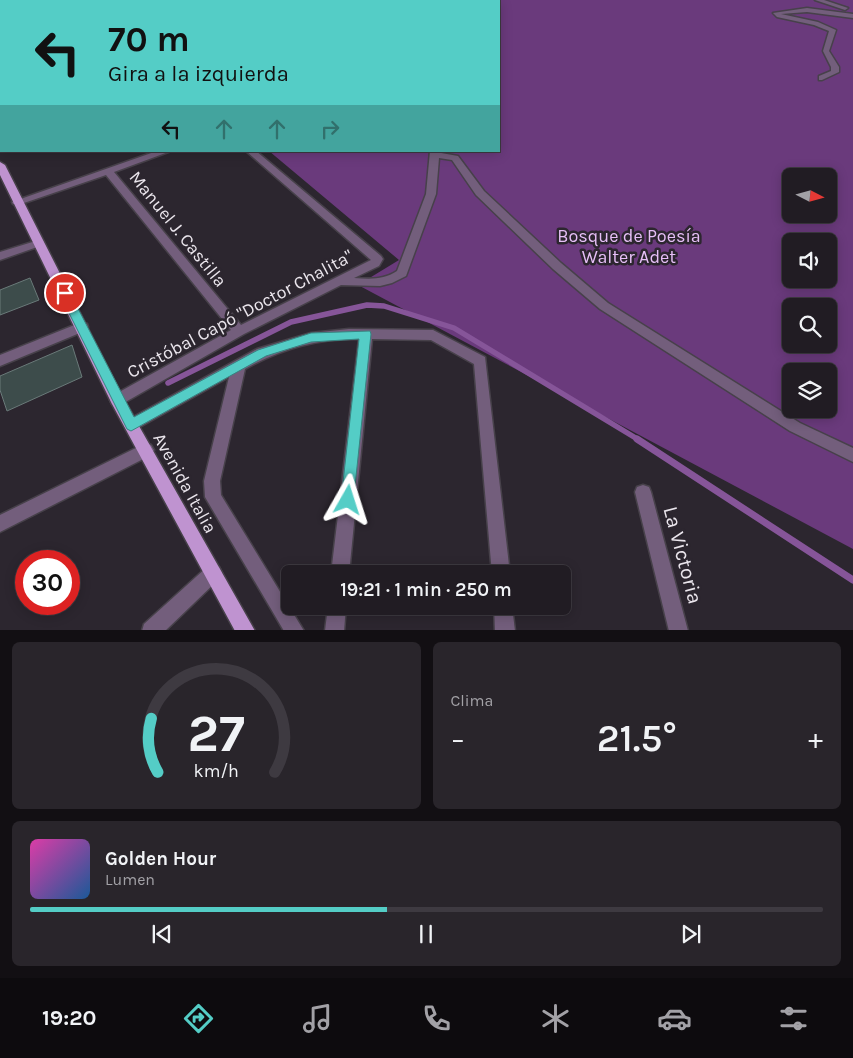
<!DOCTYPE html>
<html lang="es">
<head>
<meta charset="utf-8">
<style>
  :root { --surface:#211c23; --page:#29252b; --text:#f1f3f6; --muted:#a2a1a6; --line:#3e3a41; --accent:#54cdc6 }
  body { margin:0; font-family:Karla,sans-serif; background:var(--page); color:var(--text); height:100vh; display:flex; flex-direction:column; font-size:19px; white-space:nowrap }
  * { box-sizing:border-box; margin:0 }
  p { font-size:16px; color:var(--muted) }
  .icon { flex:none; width:28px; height:28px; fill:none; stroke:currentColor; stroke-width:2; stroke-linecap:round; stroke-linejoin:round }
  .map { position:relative; height:630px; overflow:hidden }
  .details { display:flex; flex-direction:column; gap:12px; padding:12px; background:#120f13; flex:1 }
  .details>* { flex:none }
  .banner { position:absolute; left:0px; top:0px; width:500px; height:152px; box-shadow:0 2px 12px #0003,0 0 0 1px var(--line); background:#54cdc6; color:#111; overflow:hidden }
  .needle { width:32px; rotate:96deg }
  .buttons { position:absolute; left:782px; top:168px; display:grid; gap:10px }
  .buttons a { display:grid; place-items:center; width:55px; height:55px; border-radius:8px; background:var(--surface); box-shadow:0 2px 12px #0003,0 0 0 1px var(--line); font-size:25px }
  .speed { position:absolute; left:15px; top:550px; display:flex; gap:10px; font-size:25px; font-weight:700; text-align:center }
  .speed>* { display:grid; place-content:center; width:65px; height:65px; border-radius:50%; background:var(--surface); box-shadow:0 2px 12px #0003,0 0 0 1px var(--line); line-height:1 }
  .speed .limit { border:8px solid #d22; background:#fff; color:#111 }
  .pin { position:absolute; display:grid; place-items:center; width:42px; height:42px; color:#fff; margin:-21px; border:2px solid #fff; border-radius:50%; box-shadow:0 1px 5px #0007 }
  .me { position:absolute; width:55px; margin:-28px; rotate:6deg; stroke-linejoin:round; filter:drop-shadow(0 0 4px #0008) }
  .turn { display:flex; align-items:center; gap:18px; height:105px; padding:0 25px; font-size:22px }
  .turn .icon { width:65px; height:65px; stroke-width:2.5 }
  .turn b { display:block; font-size:35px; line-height:42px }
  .lanes { display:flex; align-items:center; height:48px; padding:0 25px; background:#0003; justify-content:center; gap:25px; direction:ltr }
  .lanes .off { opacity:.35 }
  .big { font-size:38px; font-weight:600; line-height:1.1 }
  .details .tile { flex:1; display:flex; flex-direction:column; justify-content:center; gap:8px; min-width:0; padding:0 18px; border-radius:8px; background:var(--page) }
  .details .dial { align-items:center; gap:0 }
  .dial svg { height:130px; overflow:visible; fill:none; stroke:var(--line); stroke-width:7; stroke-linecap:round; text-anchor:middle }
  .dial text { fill:var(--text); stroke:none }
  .song { display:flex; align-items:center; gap:15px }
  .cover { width:60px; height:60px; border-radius:8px; background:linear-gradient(135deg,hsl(320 70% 55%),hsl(210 70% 35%)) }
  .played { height:5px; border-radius:2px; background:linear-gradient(90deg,var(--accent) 45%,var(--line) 45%) }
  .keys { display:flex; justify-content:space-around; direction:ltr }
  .heat { display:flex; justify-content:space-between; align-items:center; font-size:28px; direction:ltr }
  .details .tiles { flex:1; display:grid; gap:12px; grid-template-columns:1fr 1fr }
  .tile:last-child { grid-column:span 2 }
  .trip { position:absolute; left:281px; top:565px; width:290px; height:50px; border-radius:8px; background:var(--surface); box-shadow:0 2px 12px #0003,0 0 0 1px var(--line); font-weight:600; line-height:50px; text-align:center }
  .menu { display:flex; height:80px; justify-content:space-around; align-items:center; background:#0d0b0e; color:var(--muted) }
  .menu .icon { width:35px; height:35px }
  .menu .active { color:var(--accent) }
  .menu b { font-size:22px; color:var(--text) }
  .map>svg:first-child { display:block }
  .forest { fill:#6a3a7c; fill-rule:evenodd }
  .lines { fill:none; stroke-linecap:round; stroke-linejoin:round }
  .stream-far1 { stroke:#865599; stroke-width:5.5 }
  .stream { stroke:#865599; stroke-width:7 }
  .building { fill:#3d4c4b; stroke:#6a7a79 }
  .minor-casing { stroke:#47414a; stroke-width:3 }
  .major-casing { stroke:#47414a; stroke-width:3 }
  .minor { fill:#735e7c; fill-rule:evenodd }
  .major { fill:#bf93d0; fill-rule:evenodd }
  .route { fill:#54cdc6; stroke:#378581 }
  .labels { text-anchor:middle; stroke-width:5; stroke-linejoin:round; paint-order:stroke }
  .street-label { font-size:18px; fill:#ebe6ed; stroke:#2c262f }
  .park-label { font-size:18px; fill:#e7bff8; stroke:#2c262f }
  .near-street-label { font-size:21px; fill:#ebe6ed; stroke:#2c262f }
</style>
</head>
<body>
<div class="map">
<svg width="853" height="631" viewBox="0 0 853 631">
  <rect width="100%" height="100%" fill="#2c262f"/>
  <path class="forest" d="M 484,0 L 853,0 L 853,549 L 358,285 L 399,260 L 269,151 L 499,151 L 499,1 L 483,1 ZM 791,176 L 829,176 L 829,214 L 791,214 ZM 791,241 L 829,241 L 829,279 L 791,279 ZM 791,306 L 829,306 L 829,344 L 791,344 ZM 791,371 L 829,371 L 829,409 L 791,409 Z"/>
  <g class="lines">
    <path class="stream-far1" d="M 168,383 L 291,322 L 367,305 L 384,306 L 454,328 L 639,440"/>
    <path class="stream" d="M 637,439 L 853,580"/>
  </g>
  <g class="building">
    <path d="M 30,278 L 39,300 L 0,315 L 0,290 Z"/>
    <path d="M 72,345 L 82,377 L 7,411 L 0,390 L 0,376 Z"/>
  </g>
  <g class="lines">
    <defs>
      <g id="minor">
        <path d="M 185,0 L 230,0 L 231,1 L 186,1 Z"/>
        <path d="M 815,0 L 824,0 L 848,8 L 845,10 Z"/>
        <path d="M 807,8 L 853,14 L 853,18 L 807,12 L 781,14 L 818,22 L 836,30 L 829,51 L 839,67 L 839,72 L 822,80 L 819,80 L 819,76 L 831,71 L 831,67 L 823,51 L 829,31 L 814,25 L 777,17 L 773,13 Z"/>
        <rect x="0" y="28" width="1" height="4"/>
        <path d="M 157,151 L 171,151 L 114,172 L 241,325 L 371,260 L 246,151 L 256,151 L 381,256 L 383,259 L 379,266 L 354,278 C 370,279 384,280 397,271 L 426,194 L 430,151 L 458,156 L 484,191 L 561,263 L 608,303 L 800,423 L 853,448 L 853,462 L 790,431 L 600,309 L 553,269 L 476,195 L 452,160 L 439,158 L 436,194 L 406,276 L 392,283 L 380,286 L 341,285 L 244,334 L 122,404 L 117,406 L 112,404 L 110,400 L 112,396 L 231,330 L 106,175 L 21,204 L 13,204 L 12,202 Z"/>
        <path d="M 39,240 L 43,241 L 44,243 L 43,245 L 0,260 L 0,252 Z"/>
        <path d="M 82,322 L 87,324 L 88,327 L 87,330 L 0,366 L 0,355 Z"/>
        <path d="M 349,329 L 433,330 L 485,357 L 510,574 L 492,574 L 474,364 L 431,340 L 372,339 L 349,574 L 331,574 L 359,339 C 319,338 280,349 245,369 L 220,481 L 221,495 L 304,631 L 284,631 L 205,497 L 204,481 L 229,377 L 136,429 L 131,431 L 126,429 L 124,425 L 126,421 L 257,349 L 311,333 Z"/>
        <path d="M 146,443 L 151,445 L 154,450 L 151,455 L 0,532 L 0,515 Z"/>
        <path d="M 643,485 L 649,487 L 651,492 L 688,631 L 669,631 L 635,492 L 637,487 Z"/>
        <path d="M 213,564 L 219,567 L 222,573 L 219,579 L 165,631 L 142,631 L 144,624 L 207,567 Z"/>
        <path d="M 328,606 L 346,606 L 344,631 L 325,631 Z"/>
        <path d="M 494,606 L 512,606 L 515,631 L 495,631 Z"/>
      </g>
      <path id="major" d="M 0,162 L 5,165 L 122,396 L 255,631 L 235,631 L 112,404 L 0,175 Z"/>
    </defs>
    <use href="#minor" class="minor-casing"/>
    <use href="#major" class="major-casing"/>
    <use href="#minor" class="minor"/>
    <use href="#major" class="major"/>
  </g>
  <path class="route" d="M 65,290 L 70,293 L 134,417 L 258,350 L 311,333 L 370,331 L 371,334 L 353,505 L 348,507 L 343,505 L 341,500 L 359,339 L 311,342 L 266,356 L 131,431 L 127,429 L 59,293 Z"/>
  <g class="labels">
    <g class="street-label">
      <text transform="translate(178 229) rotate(51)" y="6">Manuel J. Castilla</text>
      <text transform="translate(240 314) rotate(-28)" y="6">Cristóbal Capó "Doctor Chalita"</text>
      <text transform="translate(185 483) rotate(61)" y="6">Avenida Italia</text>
    </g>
    <g class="park-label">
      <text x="629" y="242">Bosque de Poesía<tspan x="629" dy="21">Walter Adet</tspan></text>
    </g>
    <g class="near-street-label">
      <text transform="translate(683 555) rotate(75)" y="7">La Victoria</text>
    </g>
  </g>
</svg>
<div class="buttons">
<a><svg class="needle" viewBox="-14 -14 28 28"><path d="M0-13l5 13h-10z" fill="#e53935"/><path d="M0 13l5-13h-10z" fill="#a2a1a6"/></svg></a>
<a><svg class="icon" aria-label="sound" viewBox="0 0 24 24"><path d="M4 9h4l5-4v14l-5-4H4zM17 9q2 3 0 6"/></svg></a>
<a><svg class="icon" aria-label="search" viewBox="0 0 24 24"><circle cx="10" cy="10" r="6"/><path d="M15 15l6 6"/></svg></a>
<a><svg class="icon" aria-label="layers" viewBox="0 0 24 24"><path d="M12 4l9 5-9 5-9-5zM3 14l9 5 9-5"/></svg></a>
</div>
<div class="speed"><div class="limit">30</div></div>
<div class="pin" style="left:65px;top:293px;background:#d93025"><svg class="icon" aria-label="arrive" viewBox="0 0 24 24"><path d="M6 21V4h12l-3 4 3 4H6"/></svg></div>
<svg class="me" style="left:348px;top:500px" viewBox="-20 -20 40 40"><path d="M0-17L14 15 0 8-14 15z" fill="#54cdc6" stroke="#fff" stroke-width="4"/></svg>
<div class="trip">19:21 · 1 min · 250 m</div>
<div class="banner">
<div class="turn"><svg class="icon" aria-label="left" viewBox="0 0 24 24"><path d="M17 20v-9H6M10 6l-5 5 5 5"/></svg><div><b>70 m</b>Gira a la izquierda</div></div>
<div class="lanes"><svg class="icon" aria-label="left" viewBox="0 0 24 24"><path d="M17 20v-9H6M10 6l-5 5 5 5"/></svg><svg class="icon off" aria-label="ahead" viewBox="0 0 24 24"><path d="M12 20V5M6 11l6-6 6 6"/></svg><svg class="icon off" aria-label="ahead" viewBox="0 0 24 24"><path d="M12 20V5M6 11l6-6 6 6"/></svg><svg class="icon off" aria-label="right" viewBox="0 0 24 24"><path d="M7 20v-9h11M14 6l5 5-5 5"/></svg></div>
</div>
</div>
<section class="details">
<div class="tiles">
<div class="tile dial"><svg viewBox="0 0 100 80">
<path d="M14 69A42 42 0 1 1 86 69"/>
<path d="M14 69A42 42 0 0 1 10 36" stroke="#54cdc6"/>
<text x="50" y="56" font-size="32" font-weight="700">27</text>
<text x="50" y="72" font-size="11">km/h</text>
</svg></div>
<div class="tile"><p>Clima</p>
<div class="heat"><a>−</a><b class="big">21.5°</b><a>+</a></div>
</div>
<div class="tile">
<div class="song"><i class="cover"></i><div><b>Golden Hour</b><p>Lumen</p></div></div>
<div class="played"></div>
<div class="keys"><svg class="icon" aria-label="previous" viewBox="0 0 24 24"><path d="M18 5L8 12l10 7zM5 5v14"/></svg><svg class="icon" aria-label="pause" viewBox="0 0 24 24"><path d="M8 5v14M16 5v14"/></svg><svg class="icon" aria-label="next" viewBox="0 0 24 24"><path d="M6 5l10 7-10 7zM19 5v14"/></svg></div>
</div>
</div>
</section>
<nav class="menu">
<b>19:20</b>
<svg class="icon active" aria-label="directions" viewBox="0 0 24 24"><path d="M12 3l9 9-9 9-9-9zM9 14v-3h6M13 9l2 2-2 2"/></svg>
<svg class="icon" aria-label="music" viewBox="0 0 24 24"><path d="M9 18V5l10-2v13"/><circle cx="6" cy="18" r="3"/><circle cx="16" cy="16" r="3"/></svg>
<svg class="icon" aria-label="phone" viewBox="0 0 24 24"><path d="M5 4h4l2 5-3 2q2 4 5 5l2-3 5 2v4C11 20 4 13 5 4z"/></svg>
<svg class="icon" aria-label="climate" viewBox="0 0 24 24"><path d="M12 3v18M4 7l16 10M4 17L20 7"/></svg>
<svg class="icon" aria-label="car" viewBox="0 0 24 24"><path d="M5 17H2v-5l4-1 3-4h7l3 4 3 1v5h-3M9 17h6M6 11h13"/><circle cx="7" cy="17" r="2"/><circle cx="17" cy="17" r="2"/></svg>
<svg class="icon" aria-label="filters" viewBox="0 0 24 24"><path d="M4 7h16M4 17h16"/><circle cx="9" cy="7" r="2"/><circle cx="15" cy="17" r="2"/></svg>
</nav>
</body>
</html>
